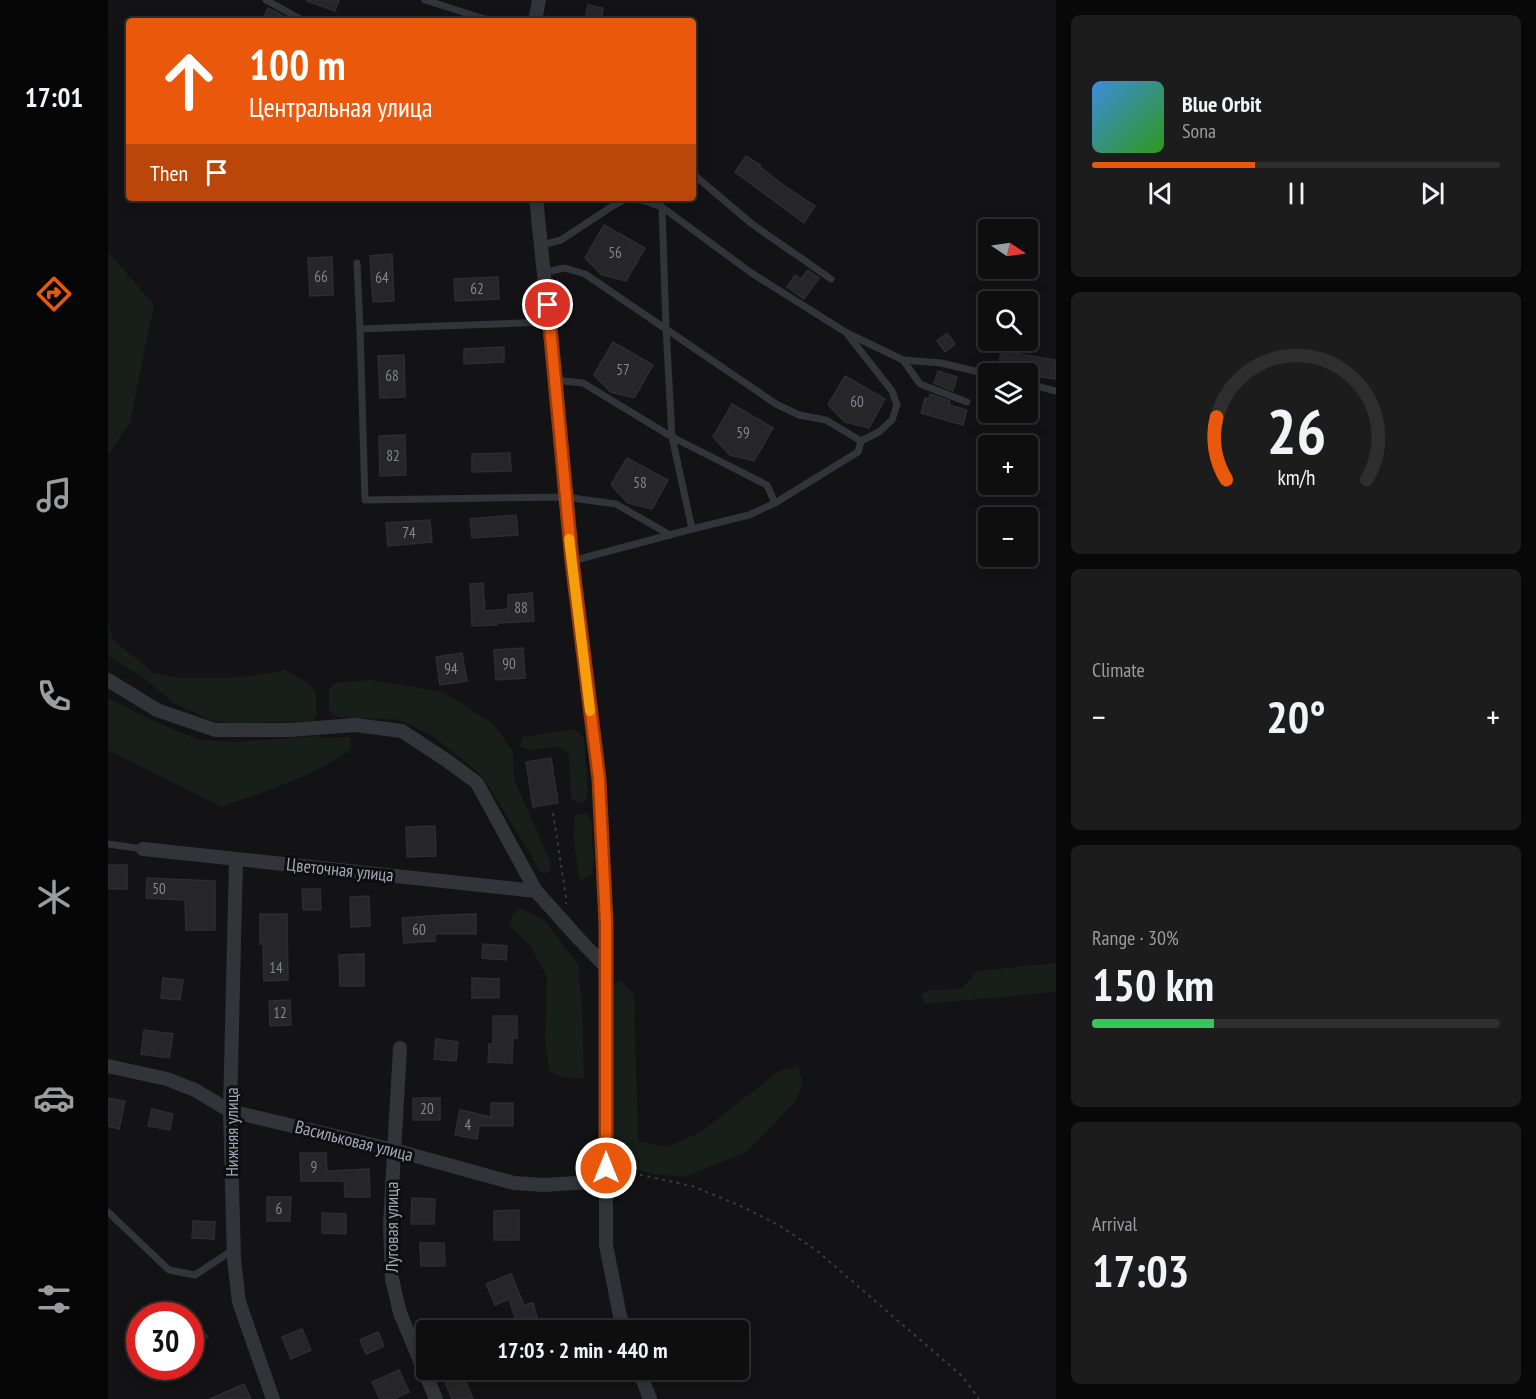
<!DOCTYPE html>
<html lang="en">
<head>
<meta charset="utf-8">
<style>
  :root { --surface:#0e0e0f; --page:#1c1c1d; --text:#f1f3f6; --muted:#9b9c9e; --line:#2e2e2f; --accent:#ea580c }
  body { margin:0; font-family:"PT Sans Narrow",sans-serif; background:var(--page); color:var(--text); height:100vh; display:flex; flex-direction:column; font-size:22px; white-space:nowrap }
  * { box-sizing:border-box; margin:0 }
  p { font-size:20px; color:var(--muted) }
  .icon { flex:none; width:33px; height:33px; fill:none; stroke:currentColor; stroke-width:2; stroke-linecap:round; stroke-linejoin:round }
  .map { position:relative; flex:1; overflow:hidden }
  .side { display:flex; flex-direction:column; gap:15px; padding:15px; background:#080808; width:480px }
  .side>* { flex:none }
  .top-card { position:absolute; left:18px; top:18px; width:570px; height:183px; border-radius:6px; box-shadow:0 3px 15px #0003,0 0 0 2px var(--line); background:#ea580c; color:#fff; overflow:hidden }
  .needle { width:39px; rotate:103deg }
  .fabs { position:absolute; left:870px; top:219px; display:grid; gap:12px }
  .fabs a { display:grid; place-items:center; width:60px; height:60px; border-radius:6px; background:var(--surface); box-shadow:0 3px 15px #0003,0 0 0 2px var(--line); font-size:30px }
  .speed { position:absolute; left:18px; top:1302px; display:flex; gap:12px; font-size:30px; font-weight:700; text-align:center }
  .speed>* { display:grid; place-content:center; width:78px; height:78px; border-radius:50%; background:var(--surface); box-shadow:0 3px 15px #0003,0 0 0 2px var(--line); line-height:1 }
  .speed .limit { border:9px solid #d22; background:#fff; color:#111 }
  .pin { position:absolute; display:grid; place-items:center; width:51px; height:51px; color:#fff; margin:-26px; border:3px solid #fff; border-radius:50%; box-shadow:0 2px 6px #0007 }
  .me { position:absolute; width:66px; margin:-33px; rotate:0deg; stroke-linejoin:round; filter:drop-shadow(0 0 4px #0008) }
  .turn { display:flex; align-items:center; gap:21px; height:126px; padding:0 24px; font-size:27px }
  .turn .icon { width:78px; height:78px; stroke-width:2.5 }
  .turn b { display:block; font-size:42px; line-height:51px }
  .then { display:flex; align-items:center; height:57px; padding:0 24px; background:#0003; gap:12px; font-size:22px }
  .big { font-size:45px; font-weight:800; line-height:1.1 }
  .side .widget { flex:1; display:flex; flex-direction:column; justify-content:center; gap:9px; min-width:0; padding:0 21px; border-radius:9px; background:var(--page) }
  .side .dial { align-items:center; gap:0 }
  .dial svg { height:156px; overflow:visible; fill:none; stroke:var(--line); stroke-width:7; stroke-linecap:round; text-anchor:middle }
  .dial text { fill:var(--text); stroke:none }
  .song { display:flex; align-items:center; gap:18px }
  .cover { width:72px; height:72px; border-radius:9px; background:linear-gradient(135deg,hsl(210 70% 55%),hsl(110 70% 35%)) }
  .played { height:6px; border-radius:3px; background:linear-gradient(90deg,var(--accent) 40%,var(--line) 40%) }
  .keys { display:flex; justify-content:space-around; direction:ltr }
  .heat { display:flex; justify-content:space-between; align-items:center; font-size:33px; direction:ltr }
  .charge { height:9px; border-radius:4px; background:linear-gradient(90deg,#34c759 30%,var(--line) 0) }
  .trip { position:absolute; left:308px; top:1320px; width:333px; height:60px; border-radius:6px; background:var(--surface); box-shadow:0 3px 15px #0003,0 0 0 2px var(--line); font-weight:800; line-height:60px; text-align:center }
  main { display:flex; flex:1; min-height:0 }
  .tabs { display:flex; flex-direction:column; width:108px; justify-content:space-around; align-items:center; background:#060606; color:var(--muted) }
  .tabs .icon { width:42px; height:42px }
  .tabs .on { color:var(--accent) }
  .tabs b { font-size:27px; color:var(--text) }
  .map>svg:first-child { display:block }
  .green { fill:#181f1a }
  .building { fill:#262528; stroke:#2d2c31; stroke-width:1.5 }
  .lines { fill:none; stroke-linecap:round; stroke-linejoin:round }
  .path { stroke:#393b41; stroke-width:2; stroke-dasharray:3 4.5; stroke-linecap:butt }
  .lane { stroke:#33343a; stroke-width:7 }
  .street { stroke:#33343a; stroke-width:14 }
  .route-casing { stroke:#983908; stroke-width:15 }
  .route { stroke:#ea580c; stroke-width:10 }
  .slow { stroke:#f59e0b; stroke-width:10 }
  .labels { text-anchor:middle; stroke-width:6; stroke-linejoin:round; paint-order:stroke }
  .number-label { font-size:15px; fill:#838692 }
  .street-label { font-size:18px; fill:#a3a7b6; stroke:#0e0d0f }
</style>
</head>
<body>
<main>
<nav class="tabs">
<b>17:01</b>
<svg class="icon on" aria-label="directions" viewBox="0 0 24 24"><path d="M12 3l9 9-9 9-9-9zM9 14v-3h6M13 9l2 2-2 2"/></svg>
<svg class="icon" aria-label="music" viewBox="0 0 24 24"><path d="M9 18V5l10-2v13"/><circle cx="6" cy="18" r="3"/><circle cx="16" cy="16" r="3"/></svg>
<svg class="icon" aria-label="phone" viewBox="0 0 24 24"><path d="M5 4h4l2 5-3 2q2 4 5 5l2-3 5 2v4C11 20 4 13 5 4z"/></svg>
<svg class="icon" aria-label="climate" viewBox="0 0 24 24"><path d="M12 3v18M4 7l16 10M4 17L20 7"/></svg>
<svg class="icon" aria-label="car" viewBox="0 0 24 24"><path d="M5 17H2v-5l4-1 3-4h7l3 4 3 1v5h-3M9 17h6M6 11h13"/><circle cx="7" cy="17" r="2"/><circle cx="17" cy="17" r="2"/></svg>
<svg class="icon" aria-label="filters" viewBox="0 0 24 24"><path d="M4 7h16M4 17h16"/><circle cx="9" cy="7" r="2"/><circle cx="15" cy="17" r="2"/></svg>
</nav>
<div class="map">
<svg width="948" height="1399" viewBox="0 0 948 1399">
  <rect width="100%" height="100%" fill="#131214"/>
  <g class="green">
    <path d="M 0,252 L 46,305 L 22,422 L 0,455 Z"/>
    <path d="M 0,621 L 5,640 L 46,673 L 71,678 L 116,678 L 143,676 L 177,670 L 201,684 L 208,693 L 208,716 L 204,721 L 123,723 L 102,720 L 64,702 L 40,681 L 0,656 Z"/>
    <path d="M 263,680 L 335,692 L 384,723 L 405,751 L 406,779 L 442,861 L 443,865 L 442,871 L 437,874 L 431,871 L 425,858 L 374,776 L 324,735 L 291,720 L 228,717 L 221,710 L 221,689 L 226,683 Z"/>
    <path d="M 0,698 L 41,719 L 91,740 L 128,742 L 209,736 L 213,738 L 242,737 L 243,749 C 204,777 158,791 114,807 L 0,750 Z"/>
    <path d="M 467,729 L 476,739 L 480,792 L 477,802 L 469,803 L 463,798 L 461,757 L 457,749 L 446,747 L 420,750 L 412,746 L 414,737 Z"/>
    <path d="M 479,813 L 484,823 L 484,843 L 486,857 L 484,875 L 472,880 C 468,858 464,839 467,816 Z"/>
    <path d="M 412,908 L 436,920 L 471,966 L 471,982 L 474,999 L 476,1079 L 454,1077 L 441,1071 L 437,1040 L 439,977 L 422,945 L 402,926 L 403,917 Z"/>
    <path d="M 948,963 L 948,992 L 818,1004 L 813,995 L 819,990 L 853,989 L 869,971 Z"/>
    <path d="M 513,981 L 526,995 L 530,1141 L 560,1147 L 594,1131 L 671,1071 L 690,1066 L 695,1082 L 687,1102 L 638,1152 L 576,1177 L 544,1174 L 506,1162 L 501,985 Z"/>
  </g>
  <g class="building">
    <path d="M 199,0 L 231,0 L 227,11 L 199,1 Z"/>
    <path d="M 480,5 L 495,8 L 493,21 L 477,21 Z"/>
    <path d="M 160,8 L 168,12 L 184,21 L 154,21 Z"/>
    <path d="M 638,156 L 652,165 L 651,166 L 679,188 L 707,206 L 696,223 L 627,172 Z"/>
    <path d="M 496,225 L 537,248 L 518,281 L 494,275 L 477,258 Z"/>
    <path d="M 284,254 L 286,301 L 265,302 L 262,256 Z"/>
    <path d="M 224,257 L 225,295 L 202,296 L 200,258 Z"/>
    <path d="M 700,270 L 711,278 L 696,299 L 679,287 L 687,275 L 693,279 Z"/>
    <path d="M 390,277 L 391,299 L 347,301 L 346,279 Z"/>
    <path d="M 839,333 L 847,344 L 837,352 L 829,341 Z"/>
    <path d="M 505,342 L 545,365 L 526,398 L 503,392 L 486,375 Z"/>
    <path d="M 396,347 L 396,362 L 356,364 L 356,349 Z"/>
    <path d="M 893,351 L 948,360 L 948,379 L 920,375 L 920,374 L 890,370 Z"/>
    <path d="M 296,355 L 297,397 L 272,398 L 270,356 Z"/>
    <path d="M 830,371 L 849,377 L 845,391 L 826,383 Z"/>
    <path d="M 737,376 L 777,399 L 761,428 L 737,422 L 720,405 Z"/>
    <path d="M 822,394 L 842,401 L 841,405 L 859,410 L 855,425 L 813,413 L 817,398 L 821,399 Z"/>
    <path d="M 624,404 L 665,428 L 646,461 L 622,455 L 605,437 Z"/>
    <path d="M 297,435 L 298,475 L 272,476 L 271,436 Z"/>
    <path d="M 402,453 L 403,471 L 364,472 L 364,454 Z"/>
    <path d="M 519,458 L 560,480 L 544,509 L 520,503 L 503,485 Z"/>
    <path d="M 408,515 L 410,535 L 364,538 L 362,519 Z"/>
    <path d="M 322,520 L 324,542 L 280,546 L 278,523 Z"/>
    <path d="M 375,583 L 377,611 L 400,609 L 400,595 L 424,593 L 426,621 L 389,623 L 389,625 L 364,626 L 362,584 Z"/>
    <path d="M 415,648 L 417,678 L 388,680 L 386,650 Z"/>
    <path d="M 354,653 L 359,681 L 332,685 L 328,657 Z"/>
    <path d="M 443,758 L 450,803 L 425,807 L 418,762 Z"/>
    <path d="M 327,826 L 328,856 L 299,857 L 298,827 Z"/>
    <rect x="0" y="865" width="19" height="24"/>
    <path d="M 39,878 L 107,881 L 107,930 L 78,930 L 77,900 L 38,898 Z"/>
    <path d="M 194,889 L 212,889 L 213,910 L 195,910 Z"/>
    <path d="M 261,896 L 262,926 L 243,927 L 242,897 Z"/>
    <path d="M 152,914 L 179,914 L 180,980 L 156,981 L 155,944 L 152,944 Z"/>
    <path d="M 368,914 L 368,934 L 327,934 L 327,941 L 296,943 L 294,918 L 337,915 Z"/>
    <path d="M 375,944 L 399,946 L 398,960 L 374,958 Z"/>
    <path d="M 256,954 L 256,986 L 232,986 L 231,955 Z"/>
    <path d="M 55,978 L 75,980 L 72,1000 L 53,998 Z"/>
    <path d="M 364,978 L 391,979 L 391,998 L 364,998 Z"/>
    <path d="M 182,1000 L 183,1025 L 162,1026 L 161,1001 Z"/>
    <path d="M 385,1016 L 409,1016 L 409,1038 L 405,1038 L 404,1063 L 380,1062 L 381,1044 L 385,1044 Z"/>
    <path d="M 36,1030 L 65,1034 L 61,1058 L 33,1054 Z"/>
    <path d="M 328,1039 L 350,1042 L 348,1061 L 326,1059 Z"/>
    <path d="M 0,1098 L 17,1101 L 11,1129 L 0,1126 Z"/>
    <rect x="305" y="1098" width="27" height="22"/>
    <path d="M 383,1103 L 405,1103 L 405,1126 L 371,1126 L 369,1139 L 347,1135 L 352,1110 L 383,1117 Z"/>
    <path d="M 44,1109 L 65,1114 L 62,1130 L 40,1126 Z"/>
    <path d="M 192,1153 L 218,1153 L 219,1171 L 261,1169 L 262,1197 L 237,1197 L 236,1181 L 193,1181 Z"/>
    <path d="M 159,1197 L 183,1197 L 182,1221 L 159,1221 Z"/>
    <path d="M 304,1198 L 327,1199 L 326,1224 L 303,1224 Z"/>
    <path d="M 411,1210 L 411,1240 L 386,1240 L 386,1211 Z"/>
    <path d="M 214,1213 L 238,1214 L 238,1234 L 214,1233 Z"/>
    <path d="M 85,1221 L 107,1222 L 106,1239 L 84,1238 Z"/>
    <path d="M 312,1243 L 336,1243 L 337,1266 L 313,1266 Z"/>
    <path d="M 403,1274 L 416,1305 L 425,1303 L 431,1324 L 411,1330 L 401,1299 L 387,1305 L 378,1284 Z"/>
    <path d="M 82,1316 L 100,1337 L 82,1351 Z"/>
    <path d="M 194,1329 L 203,1350 L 183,1359 L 174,1337 Z"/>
    <path d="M 270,1332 L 276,1346 L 258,1354 L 252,1340 Z"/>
    <path d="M 291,1370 L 301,1392 L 286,1399 L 272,1399 L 264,1382 Z"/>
    <path d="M 353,1370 L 365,1399 L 344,1399 L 335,1377 Z"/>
    <path d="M 136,1384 L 143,1399 L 102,1399 Z"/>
  </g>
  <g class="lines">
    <g class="path">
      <path d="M 445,813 L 458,897 L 458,904"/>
      <path d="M 510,1170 L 584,1186 L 635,1207 L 672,1226 L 708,1250 L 854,1376 L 871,1399"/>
    </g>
    <g class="lane">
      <path d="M 158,0 L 196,21"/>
      <path d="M 317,0 L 383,21"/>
      <path d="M 585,174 L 644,224 L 723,279"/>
      <path d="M 554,207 L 558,328 L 564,437 L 584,529"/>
      <path d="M 434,245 L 453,240 L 503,207 L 518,199 L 534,200 L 554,207 L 642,272 L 739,333 L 795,360 L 812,384 L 859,402"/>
      <path d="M 249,263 L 252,329 L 257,500 L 457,497 L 508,504 L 562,535"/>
      <path d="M 437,272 L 457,268 L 477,274 L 668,404 L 691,415 L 718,420 L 753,441 L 750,452 L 667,503 L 641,515 L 584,529 L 464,561"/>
      <path d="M 252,329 L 441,322"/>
      <path d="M 740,335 L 784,391 L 789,405 L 784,420 L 771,432 L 753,441"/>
      <path d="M 795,360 L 833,363 L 880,374"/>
      <path d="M 447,380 L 475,383 L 564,437 L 659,485 L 667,503"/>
      <path d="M 920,384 L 948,391"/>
      <path d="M 0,844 L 35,849"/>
      <path d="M 0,1212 L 61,1270 L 87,1275 L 125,1250"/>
    </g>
    <g class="street">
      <path d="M 427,21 L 431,0"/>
      <path d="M 428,198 L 447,380 L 464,561 L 491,779 L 498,923 L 498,1245 L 512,1316 L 517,1330"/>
      <path d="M 0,680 L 49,710 L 107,730 L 181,730 L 247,725 L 294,731 L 338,760 L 369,783 L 428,891 L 471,939 L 498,967"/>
      <path d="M 35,849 L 428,891"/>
      <path d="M 128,859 L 122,1111 L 126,1259 L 131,1302 L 165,1399"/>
      <path d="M 292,1048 L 282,1224 L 284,1279 L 292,1313 L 328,1399"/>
      <path d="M 0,1066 L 59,1079 L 87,1090 L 122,1111 L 286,1150 L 406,1183 L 436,1185 L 498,1181"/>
      <path d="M 531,1370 L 542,1399"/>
    </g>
  </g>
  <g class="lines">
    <defs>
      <path id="route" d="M 440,305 L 464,561 L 491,779 L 498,923 L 498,1168"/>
    </defs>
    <use href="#route" class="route-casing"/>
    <use href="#route" class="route"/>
    <path class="slow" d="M 461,539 L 482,711"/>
  </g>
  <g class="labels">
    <g class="number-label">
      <text x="507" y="258">56</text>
      <text x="213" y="282">66</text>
      <text x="274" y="283">64</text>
      <text x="369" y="294">62</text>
      <text x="515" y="375">57</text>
      <text x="284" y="381">68</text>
      <text x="749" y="407">60</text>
      <text x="635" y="438">59</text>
      <text x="285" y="461">82</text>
      <text x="532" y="488">58</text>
      <text x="301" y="538">74</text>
      <text x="413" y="613">88</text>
      <text x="401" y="669">90</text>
      <text x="343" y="674">94</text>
      <text x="51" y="894">50</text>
      <text x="311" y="935">60</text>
      <text x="168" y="973">14</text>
      <text x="172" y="1018">12</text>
      <text x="319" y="1114">20</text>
      <text x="360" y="1130">4</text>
      <text x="206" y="1172">9</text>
      <text x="171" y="1214">6</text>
    </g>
    <g class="street-label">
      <text transform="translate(232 870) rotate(6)" y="6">Цветочная улица</text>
      <text transform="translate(124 1132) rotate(-90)" y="6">Нижняя улица</text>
      <text transform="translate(246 1141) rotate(14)" y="6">Васильковая улица</text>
      <text transform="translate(284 1227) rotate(-90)" y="6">Луговая улица</text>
    </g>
  </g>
</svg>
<div class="fabs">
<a><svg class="needle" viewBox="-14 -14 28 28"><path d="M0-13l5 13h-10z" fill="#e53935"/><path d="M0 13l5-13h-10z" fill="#9b9c9e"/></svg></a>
<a><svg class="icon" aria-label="search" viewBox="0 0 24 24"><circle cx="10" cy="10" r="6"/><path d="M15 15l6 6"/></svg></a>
<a><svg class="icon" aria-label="layers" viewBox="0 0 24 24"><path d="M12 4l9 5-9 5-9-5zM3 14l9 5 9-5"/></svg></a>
<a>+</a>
<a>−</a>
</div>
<div class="speed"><div class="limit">30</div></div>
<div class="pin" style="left:440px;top:305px;background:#d93025"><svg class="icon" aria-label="arrive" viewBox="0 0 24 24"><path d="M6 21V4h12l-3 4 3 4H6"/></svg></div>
<svg class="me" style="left:498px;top:1168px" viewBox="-20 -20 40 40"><circle r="17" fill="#ea580c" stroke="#fff" stroke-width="3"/><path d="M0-11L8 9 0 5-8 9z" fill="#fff"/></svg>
<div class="trip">17:03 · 2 min · 440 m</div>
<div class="top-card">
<div class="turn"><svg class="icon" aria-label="ahead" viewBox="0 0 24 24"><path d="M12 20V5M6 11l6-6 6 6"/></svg><div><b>100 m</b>Центральная улица</div></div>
<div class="then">Then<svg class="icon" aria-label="arrive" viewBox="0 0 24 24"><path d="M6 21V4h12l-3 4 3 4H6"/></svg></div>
</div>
</div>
<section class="side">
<div class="widget">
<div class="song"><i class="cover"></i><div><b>Blue Orbit</b><p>Sona</p></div></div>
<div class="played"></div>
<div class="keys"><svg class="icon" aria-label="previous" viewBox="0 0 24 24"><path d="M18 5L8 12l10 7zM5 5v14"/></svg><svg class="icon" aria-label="pause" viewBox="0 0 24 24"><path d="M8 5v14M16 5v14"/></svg><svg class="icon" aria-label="next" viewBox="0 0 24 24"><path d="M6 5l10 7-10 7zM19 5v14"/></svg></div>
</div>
<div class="widget dial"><svg viewBox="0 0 100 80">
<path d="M14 69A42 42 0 1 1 86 69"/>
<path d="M14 69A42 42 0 0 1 9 37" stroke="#ea580c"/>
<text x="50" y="56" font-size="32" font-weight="700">26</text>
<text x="50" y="72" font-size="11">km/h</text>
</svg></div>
<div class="widget"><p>Climate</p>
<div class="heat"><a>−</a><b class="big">20°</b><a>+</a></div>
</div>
<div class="widget"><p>Range · 30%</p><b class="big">150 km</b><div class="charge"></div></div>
<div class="widget"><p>Arrival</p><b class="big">17:03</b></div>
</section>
</main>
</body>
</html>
